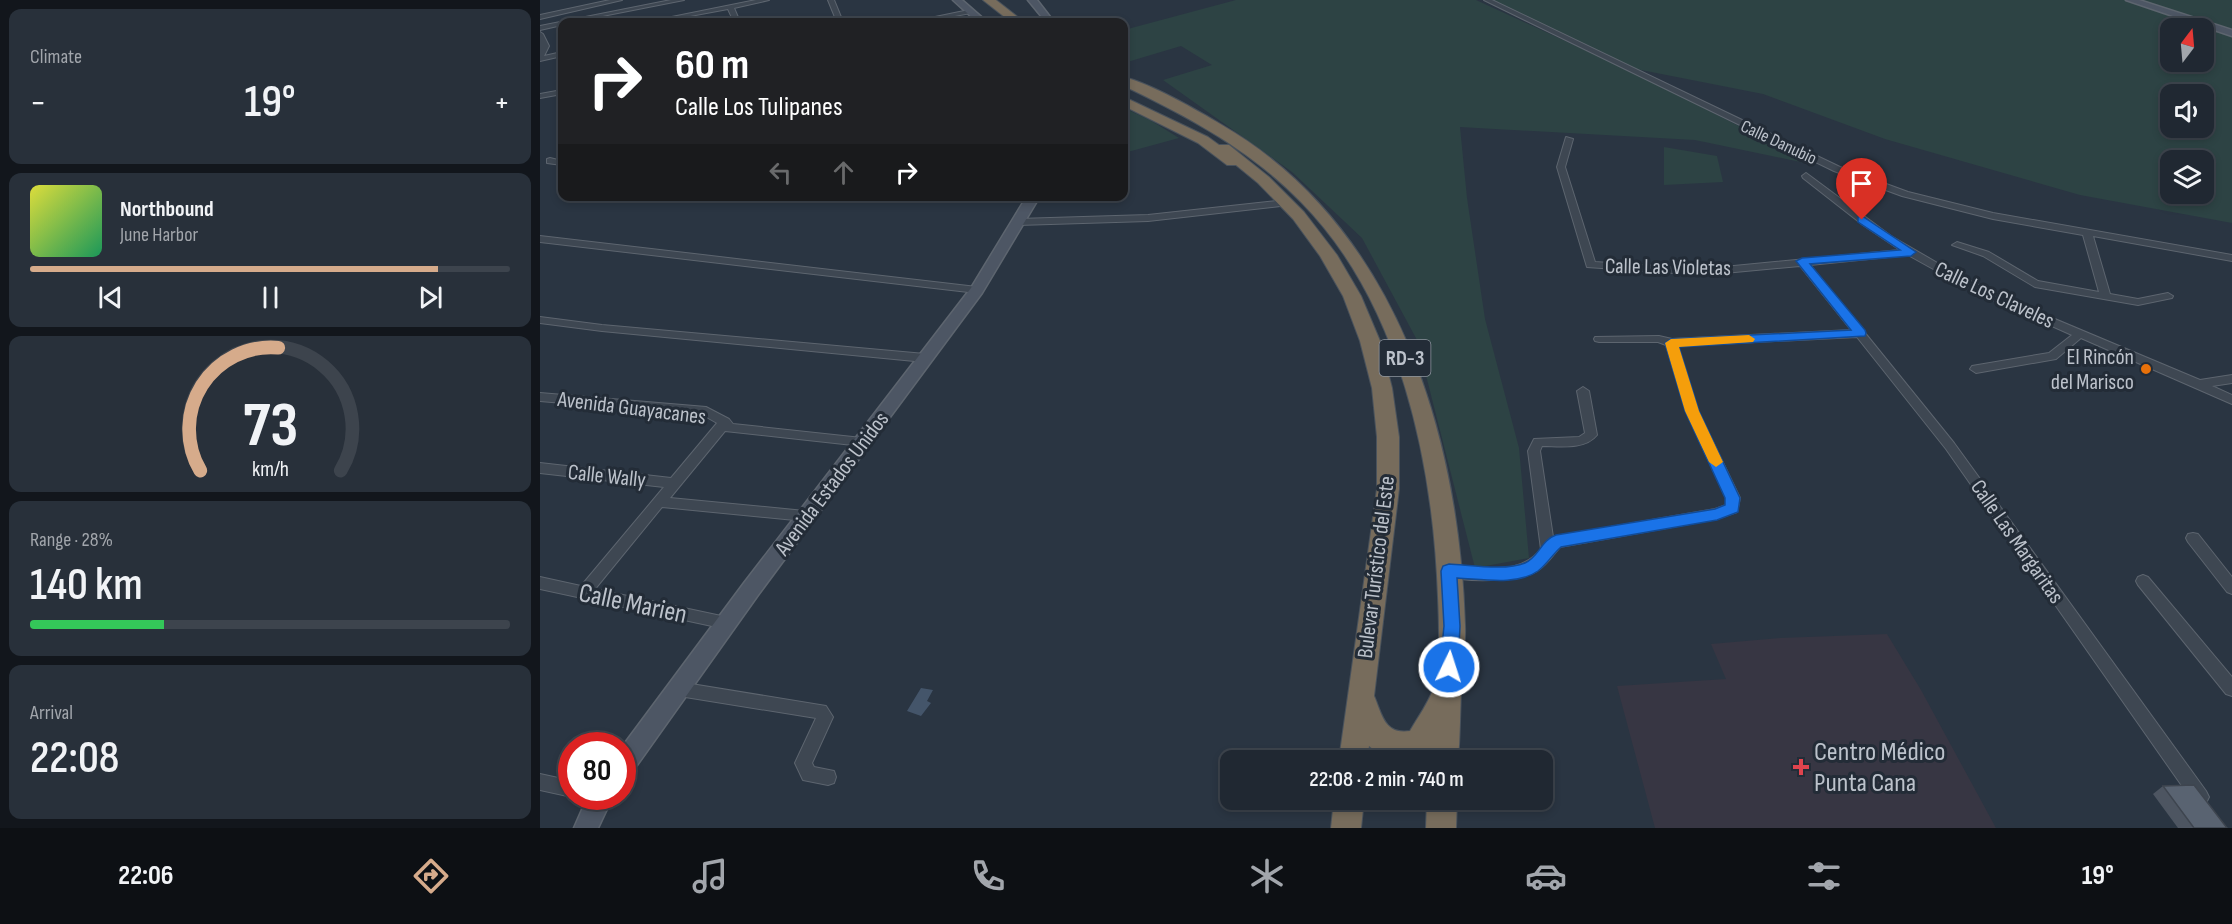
<!DOCTYPE html>
<html lang="en">
<head>
<meta charset="utf-8">
<style>
  :root { --surface:#202832; --page:#28303a; --text:#f1f3f6; --muted:#a2a6ac; --line:#3d444d; --accent:#d6ab8b }
  body { margin:0; font-family:"Sofia Sans Condensed",sans-serif; background:var(--page); color:var(--text); height:100vh; display:flex; flex-direction:column; font-size:22px; white-space:nowrap }
  * { box-sizing:border-box; margin:0 }
  p { font-size:20px; color:var(--muted) }
  .icon { flex:none; width:33px; height:33px; fill:none; stroke:currentColor; stroke-width:2; stroke-linecap:round; stroke-linejoin:round }
  .map { position:relative; flex:1; overflow:hidden }
  .panel { display:flex; flex-direction:column; gap:9px; padding:9px; background:#12161c; width:540px }
  .panel>* { flex:none }
  .hud { position:absolute; left:18px; top:18px; width:570px; height:183px; border-radius:12px; box-shadow:0 3px 9px #0003,0 0 0 2px var(--line); background:#202124; color:#fff; overflow:hidden }
  .needle { width:39px; rotate:16deg }
  .buttons { position:absolute; left:1620px; top:18px; display:grid; gap:12px }
  .buttons a { display:grid; place-items:center; width:54px; height:54px; border-radius:12px; background:var(--surface); box-shadow:0 3px 9px #0003,0 0 0 2px var(--line); font-size:30px }
  .speed { position:absolute; left:18px; top:732px; display:flex; gap:12px; font-size:30px; font-weight:700; text-align:center }
  .speed>* { display:grid; place-content:center; width:78px; height:78px; border-radius:50%; background:var(--surface); box-shadow:0 3px 9px #0003,0 0 0 2px var(--line); line-height:1 }
  .speed .limit { border:9px solid #d22; background:#fff; color:#111 }
  .pin { position:absolute; display:grid; place-items:center; width:51px; height:51px; color:#fff; margin:-62px -26px; border-radius:50% 50% 50% 0; rotate:-45deg; box-shadow:0 0 6px #0007 }
  .pin .icon { rotate:45deg }
  .me { position:absolute; width:66px; margin:-33px; rotate:4deg; stroke-linejoin:round; filter:drop-shadow(0 0 4px #0008) }
  .turn { display:flex; align-items:center; gap:21px; height:126px; padding:0 18px; font-size:27px }
  .turn .icon { width:78px; height:78px; stroke-width:2.5 }
  .turn b { display:block; font-size:42px; line-height:51px }
  .lanes { display:flex; align-items:center; height:57px; padding:0 18px; background:#0003; justify-content:center; gap:30px; direction:ltr }
  .lanes .off { opacity:.35 }
  .big { font-size:45px; font-weight:600; line-height:1.1 }
  .panel .tile { flex:1; display:flex; flex-direction:column; justify-content:center; gap:9px; min-width:0; padding:0 21px; border-radius:12px; background:var(--page) }
  .panel .dial { align-items:center; gap:0 }
  .dial svg { height:156px; overflow:visible; fill:none; stroke:var(--line); stroke-width:7; stroke-linecap:round; text-anchor:middle }
  .dial text { fill:var(--text); stroke:none }
  .song { display:flex; align-items:center; gap:18px }
  .cover { width:72px; height:72px; border-radius:9px; background:linear-gradient(135deg,hsl(60 70% 55%),hsl(150 70% 35%)) }
  .played { height:6px; border-radius:3px; background:linear-gradient(90deg,var(--accent) 85%,var(--line) 85%) }
  .keys { display:flex; justify-content:space-around; direction:ltr }
  .heat { display:flex; justify-content:space-between; align-items:center; font-size:33px; direction:ltr }
  .charge { height:9px; border-radius:4px; background:linear-gradient(90deg,#34c759 28%,var(--line) 0) }
  .trip { position:absolute; left:680px; top:750px; width:333px; height:60px; border-radius:12px; background:var(--surface); box-shadow:0 3px 9px #0003,0 0 0 2px var(--line); font-weight:600; line-height:60px; text-align:center }
  .dock { display:flex; height:96px; justify-content:space-around; align-items:center; background:#0d1014; color:var(--muted) }
  .dock .icon { width:42px; height:42px }
  .dock .current { color:var(--accent) }
  .dock b { font-size:27px; color:var(--text) }
  main { display:flex; flex:1; min-height:0 }
  .map>svg:first-child { display:block }
  .medical { fill:#373643 }
  .green { fill:#2d4344; fill-rule:evenodd }
  .water { fill:#44556a }
  .lines { fill:none; stroke-linecap:round; stroke-linejoin:round }
  .street-casing { stroke:#5d656f; stroke-width:2 }
  .secondary-casing { stroke:#5d656f; stroke-width:3 }
  .highway-casing { stroke:#49525c; stroke-width:2 }
  .street { fill:#3e4752; fill-rule:evenodd }
  .secondary { fill:#4d5664; fill-rule:evenodd }
  .highway { fill:#776c5c; fill-rule:evenodd }
  .wall { fill:#4d5561 }
  .building { fill:#596371; stroke:#3e454f; stroke-width:1.5 }
  .route { fill:#1a73e8; stroke:#114b97; stroke-width:1.5 }
  .slow { fill:#f59e0b }
  .food-dot { fill:#e8710a; stroke:#232c37; stroke-width:2 }
  .health-dot { fill:#e0444e; stroke:#232c37; stroke-width:2 }
  .labels { text-anchor:middle; stroke-width:6; stroke-linejoin:round; paint-order:stroke }
  .far-street-label { font-size:18px; fill:#bcc2cb; stroke:#232c37 }
  .shield { fill:#232c37; stroke:#8e959f; stroke-width:1.5 }
  .shield-label { font-size:21px; font-weight:bold; fill:#bcc2cb }
  .street-label { font-size:22px; fill:#bcc2cb; stroke:#232c37 }
  .poi-label { font-size:22px; fill:#bcc2cb; stroke:#232c37; text-anchor:end }
  .near-street-label { font-size:27px; fill:#bcc2cb; stroke:#232c37 }
  .near-poi-label { font-size:27px; fill:#bcc2cb; stroke:#232c37; text-anchor:start }
</style>
</head>
<body>
<main>
<section class="panel">
<div class="tile"><p>Climate</p>
<div class="heat"><a>−</a><b class="big">19°</b><a>+</a></div>
</div>
<div class="tile">
<div class="song"><i class="cover"></i><div><b>Northbound</b><p>June Harbor</p></div></div>
<div class="played"></div>
<div class="keys"><svg class="icon" aria-label="previous" viewBox="0 0 24 24"><path d="M18 5L8 12l10 7zM5 5v14"/></svg><svg class="icon" aria-label="pause" viewBox="0 0 24 24"><path d="M8 5v14M16 5v14"/></svg><svg class="icon" aria-label="next" viewBox="0 0 24 24"><path d="M6 5l10 7-10 7zM19 5v14"/></svg></div>
</div>
<div class="tile dial"><svg viewBox="0 0 100 80">
<path d="M14 69A42 42 0 1 1 86 69"/>
<path d="M14 69A42 42 0 0 1 54 6" stroke="#d6ab8b"/>
<text x="50" y="56" font-size="32" font-weight="700">73</text>
<text x="50" y="72" font-size="11">km/h</text>
</svg></div>
<div class="tile"><p>Range · 28%</p><b class="big">140 km</b><div class="charge"></div></div>
<div class="tile"><p>Arrival</p><b class="big">22:08</b></div>
</section>
<div class="map">
<svg width="1692" height="828" viewBox="0 0 1692 828">
  <rect width="100%" height="100%" fill="#2a3542"/>
  <path class="medical" d="M 1347,634 L 1381,690 L 1456,828 L 1115,828 L 1077,686 L 1186,679 L 1171,644 L 1240,638 Z"/>
  <g class="green">
    <path d="M 696,0 L 936,0 L 1093,72 L 1275,165 L 1155,140 L 920,127 L 927,198 L 945,319 L 979,448 L 989,558 L 935,568 L 877,340 L 822,238 L 752,172 L 623,80 L 672,65 L 641,46 L 584,63 L 584,30 Z"/>
    <path d="M 952,0 L 1692,0 L 1692,223 L 1540,195 L 1345,139 L 1223,94 L 1096,69 ZM 1630,28 L 1664,28 L 1664,62 L 1630,62 ZM 1630,94 L 1664,94 L 1664,128 L 1630,128 ZM 1630,160 L 1664,160 L 1664,194 L 1630,194 Z"/>
    <path d="M 584,108 L 610,120 L 639,138 L 584,153 Z"/>
    <path d="M 1124,147 L 1177,156 L 1183,182 L 1124,185 Z"/>
  </g>
  <path class="water" d="M 381,688 L 393,690 L 387,701 L 391,703 L 381,716 L 367,711 Z"/>
  <g class="lines">
    <defs>
      <g id="street">
        <path d="M 70,0 L 82,0 L 0,19 L 0,15 Z"/>
        <path d="M 131,0 L 144,0 L 32,22 L 22,22 L 22,25 L 0,30 L 0,26 Z"/>
        <path d="M 216,0 L 229,0 L 194,8 L 200,22 L 194,22 L 188,9 L 118,22 L 107,22 Z"/>
        <path d="M 288,0 L 294,0 L 303,22 L 297,22 Z"/>
        <path d="M 944,0 L 952,0 L 1300,167 L 1368,192 L 1453,213 L 1692,255 L 1692,261 L 1553,236 L 1570,294 L 1598,299 L 1628,293 L 1633,296 L 1632,298 L 1598,305 L 1495,287 L 1443,256 L 1412,245 L 1417,242 L 1449,252 L 1498,281 L 1559,292 L 1543,235 L 1453,219 L 1362,196 L 1294,171 Z"/>
        <path d="M 429,10 L 432,12 L 431,13 L 382,22 L 371,22 Z"/>
        <path d="M 0,32 L 3,34 L 9,46 L 4,56 L 22,52 L 22,56 L 0,61 Z"/>
        <path d="M 22,90 L 22,94 L 0,98 L 0,94 Z"/>
        <path d="M 1026,137 L 1033,139 L 1025,167 L 1055,262 L 1163,269 L 1360,250 L 1323,225 L 1263,178 L 1262,176 L 1266,173 L 1351,236 L 1418,275 L 1472,301 L 1660,380 L 1692,375 L 1692,383 L 1672,386 L 1692,395 L 1692,404 L 1541,338 L 1516,359 L 1436,373 L 1430,369 L 1432,366 L 1509,353 L 1532,335 L 1433,291 L 1368,255 L 1270,265 L 1414,443 L 1666,791 L 1669,797 L 1666,803 L 1660,805 L 1654,803 L 1406,449 L 1317,337 L 1138,346 L 1158,411 L 1200,498 L 1197,512 L 1177,519 L 1020,547 C 1013,555 1007,565 997,571 C 977,582 926,583 904,575 L 902,571 L 904,567 L 909,565 C 940,567 979,577 1001,549 L 988,451 L 994,439 L 1039,437 L 1045,433 L 1037,391 L 1043,387 L 1049,391 L 1057,435 C 1045,450 1020,446 1002,446 L 1000,451 L 1013,537 L 1175,509 L 1186,505 L 1186,498 L 1146,411 L 1126,345 L 1118,342 L 1059,342 L 1055,341 L 1054,339 L 1055,337 L 1119,336 L 1132,339 L 1311,330 L 1260,266 L 1163,275 L 1047,267 L 1017,167 Z"/>
        <path d="M 10,158 L 22,161 L 22,165 L 7,163 L 7,159 Z"/>
        <path d="M 746,200 L 749,201 L 749,205 L 608,221 L 478,225 L 473,222 L 478,219 L 608,215 Z"/>
        <path d="M 0,236 L 437,287 L 442,290 L 437,293 L 0,242 Z"/>
        <path d="M 0,317 L 62,325 L 385,354 L 391,358 L 385,362 L 62,331 L 0,323 Z"/>
        <path d="M 0,393 L 166,407 L 189,419 L 193,424 L 322,438 L 328,442 L 322,446 L 185,431 L 130,498 L 265,511 L 270,512 L 272,516 L 270,520 L 265,521 L 122,507 L 55,589 L 186,617 L 191,619 L 193,623 L 191,627 L 186,629 L 0,589 L 0,577 L 41,586 L 124,487 L 0,473 L 0,463 L 131,478 L 177,423 L 163,415 L 0,401 Z"/>
        <path d="M 1653,533 L 1658,534 L 1692,577 L 1692,594 L 1687,592 L 1648,542 L 1646,538 L 1648,534 Z"/>
        <path d="M 1603,575 L 1608,577 L 1692,677 L 1692,696 L 1686,694 L 1598,585 L 1596,581 L 1598,577 Z"/>
        <path d="M 139,682 L 286,706 L 293,717 L 272,763 L 274,767 L 294,771 L 296,777 L 294,783 L 288,785 L 263,780 L 255,763 L 276,718 L 139,696 L 133,694 L 131,689 L 133,684 Z"/>
        <path d="M 0,774 L 32,781 L 32,796 L 34,796 L 32,797 L 0,790 Z"/>
      </g>
      <g id="secondary">
        <path d="M 413,0 L 422,0 L 447,22 L 437,22 Z"/>
        <path d="M 488,0 L 497,0 L 514,22 L 506,22 Z"/>
        <path d="M 1586,0 L 1599,0 L 1692,30 L 1692,36 Z"/>
        <path d="M 487,196 L 500,196 L 442,293 L 218,595 L 90,775 L 82,778 L 82,747 L 204,583 L 431,288 Z"/>
        <path d="M 48,796 L 73,796 L 58,828 L 34,828 Z"/>
      </g>
      <g id="highway">
        <path d="M 443,0 L 456,0 L 484,22 L 471,22 Z"/>
        <path d="M 584,77 C 611,84 657,110 682,125 C 856,226 919,434 925,625 C 926,647 922,670 921,692 C 920,715 920,738 918,760 L 890,760 L 890,751 C 868,761 848,762 829,746 L 827,760 L 799,760 L 837,489 L 837,437 L 832,388 L 820,341 L 803,296 L 780,256 L 753,219 L 718,183 L 696,165 L 687,165 L 658,143 L 584,106 L 584,97 L 668,137 L 679,145 L 689,145 L 729,177 L 764,212 L 797,255 L 821,296 L 840,341 L 852,388 L 859,437 L 859,489 L 834,696 C 842,714 844,735 870,731 C 878,717 889,702 894,687 C 901,667 899,619 898,597 C 893,461 860,302 761,202 C 710,150 649,117 584,86 Z"/>
        <path d="M 794,800 L 824,800 L 821,828 L 791,828 Z"/>
        <path d="M 887,800 L 917,800 L 916,828 L 886,828 Z"/>
      </g>
    </defs>
    <use href="#street" class="street-casing"/>
    <use href="#secondary" class="secondary-casing"/>
    <use href="#highway" class="highway-casing"/>
    <use href="#street" class="street"/>
    <use href="#secondary" class="secondary"/>
    <use href="#highway" class="highway"/>
  </g>
  <path class="wall" d="M 1623,786 L 1687,828 L 1638,828 L 1613,794 Z"/>
  <path class="building" d="M 1654,785 L 1687,828 L 1654,828 L 1623,786 Z"/>
  <path class="route" d="M 1322,216 L 1376,252 L 1371,256 L 1270,264 L 1325,330 L 1326,333 L 1325,336 L 1139,347 L 1159,411 L 1200,498 L 1198,512 L 1177,520 L 1021,547 C 1012,555 1007,564 998,571 C 977,586 941,579 917,578 L 920,626 L 918,667 L 915,672 L 909,675 L 903,672 L 900,667 L 904,626 L 901,571 L 903,566 L 909,564 C 930,565 966,571 985,563 C 999,557 1001,540 1016,535 L 1175,509 L 1185,505 L 1185,498 L 1145,411 L 1125,343 L 1131,339 L 1311,330 L 1256,261 L 1262,258 L 1360,250 L 1318,222 L 1318,217 Z"/>
  <path class="slow" d="M 1209,335 L 1215,339 L 1213,342 L 1139,347 L 1159,411 L 1183,462 L 1176,467 L 1169,462 L 1145,411 L 1125,343 L 1131,339 Z"/>
  <circle class="food-dot" cx="1606" cy="369" r="6"/>
  <path class="health-dot" d="M1258 758h6v6h6v6h-6v6h-6v-6h-6v-6h6z"/>
  <g class="labels">
    <g class="far-street-label">
      <text transform="translate(1239 142) rotate(25)" y="6">Calle Danubio</text>
    </g>
    <rect class="shield" x="839.5" y="340" width="51" height="36" rx="4.5"/>
    <g class="shield-label">
      <text x="865" y="365">RD-3</text>
    </g>
    <g class="street-label">
      <text transform="translate(1128 266) rotate(1)" y="8">Calle Las Violetas</text>
      <text transform="translate(1455 294) rotate(25)" y="8">Calle Los Claveles</text>
      <text transform="translate(92 407) rotate(7)" y="8">Avenida Guayacanes</text>
      <text transform="translate(67 475) rotate(6)" y="8">Calle Wally</text>
      <text transform="translate(291 483) rotate(-53)" y="8">Avenida Estados Unidos</text>
      <text transform="translate(1478 541) rotate(55)" y="8">Calle Las Margaritas</text>
      <text transform="translate(835 567) rotate(-83)" y="8">Bulevar Turístico del Este</text>
    </g>
    <g class="poi-label">
      <text x="1594" y="364">El Rincón<tspan x="1594" dy="25">del Marisco</tspan></text>
    </g>
    <g class="near-street-label">
      <text transform="translate(93 603) rotate(12)" y="9">Calle Marien</text>
    </g>
    <g class="near-poi-label">
      <text x="1274" y="760">Centro Médico<tspan x="1274" dy="31">Punta Cana</tspan></text>
    </g>
  </g>
</svg>
<div class="buttons">
<a><svg class="needle" viewBox="-14 -14 28 28"><path d="M0-13l5 13h-10z" fill="#e53935"/><path d="M0 13l5-13h-10z" fill="#a2a6ac"/></svg></a>
<a><svg class="icon" aria-label="sound" viewBox="0 0 24 24"><path d="M4 9h4l5-4v14l-5-4H4zM17 9q2 3 0 6"/></svg></a>
<a><svg class="icon" aria-label="layers" viewBox="0 0 24 24"><path d="M12 4l9 5-9 5-9-5zM3 14l9 5 9-5"/></svg></a>
</div>
<div class="speed"><div class="limit">80</div></div>
<div class="pin" style="left:1322px;top:220px;background:#d93025"><svg class="icon" aria-label="arrive" viewBox="0 0 24 24"><path d="M6 21V4h12l-3 4 3 4H6"/></svg></div>
<svg class="me" style="left:909px;top:667px" viewBox="-20 -20 40 40"><circle r="17" fill="#1a73e8" stroke="#fff" stroke-width="3"/><path d="M0-11L8 9 0 5-8 9z" fill="#fff"/></svg>
<div class="trip">22:08 · 2 min · 740 m</div>
<div class="hud">
<div class="turn"><svg class="icon" aria-label="right" viewBox="0 0 24 24"><path d="M7 20v-9h11M14 6l5 5-5 5"/></svg><div><b>60 m</b>Calle Los Tulipanes</div></div>
<div class="lanes"><svg class="icon off" aria-label="left" viewBox="0 0 24 24"><path d="M17 20v-9H6M10 6l-5 5 5 5"/></svg><svg class="icon off" aria-label="ahead" viewBox="0 0 24 24"><path d="M12 20V5M6 11l6-6 6 6"/></svg><svg class="icon" aria-label="right" viewBox="0 0 24 24"><path d="M7 20v-9h11M14 6l5 5-5 5"/></svg></div>
</div>
</div>
</main>
<nav class="dock">
<b>22:06</b>
<svg class="icon current" aria-label="directions" viewBox="0 0 24 24"><path d="M12 3l9 9-9 9-9-9zM9 14v-3h6M13 9l2 2-2 2"/></svg>
<svg class="icon" aria-label="music" viewBox="0 0 24 24"><path d="M9 18V5l10-2v13"/><circle cx="6" cy="18" r="3"/><circle cx="16" cy="16" r="3"/></svg>
<svg class="icon" aria-label="phone" viewBox="0 0 24 24"><path d="M5 4h4l2 5-3 2q2 4 5 5l2-3 5 2v4C11 20 4 13 5 4z"/></svg>
<svg class="icon" aria-label="climate" viewBox="0 0 24 24"><path d="M12 3v18M4 7l16 10M4 17L20 7"/></svg>
<svg class="icon" aria-label="car" viewBox="0 0 24 24"><path d="M5 17H2v-5l4-1 3-4h7l3 4 3 1v5h-3M9 17h6M6 11h13"/><circle cx="7" cy="17" r="2"/><circle cx="17" cy="17" r="2"/></svg>
<svg class="icon" aria-label="filters" viewBox="0 0 24 24"><path d="M4 7h16M4 17h16"/><circle cx="9" cy="7" r="2"/><circle cx="15" cy="17" r="2"/></svg>
<b>19°</b>
</nav>
</body>
</html>
